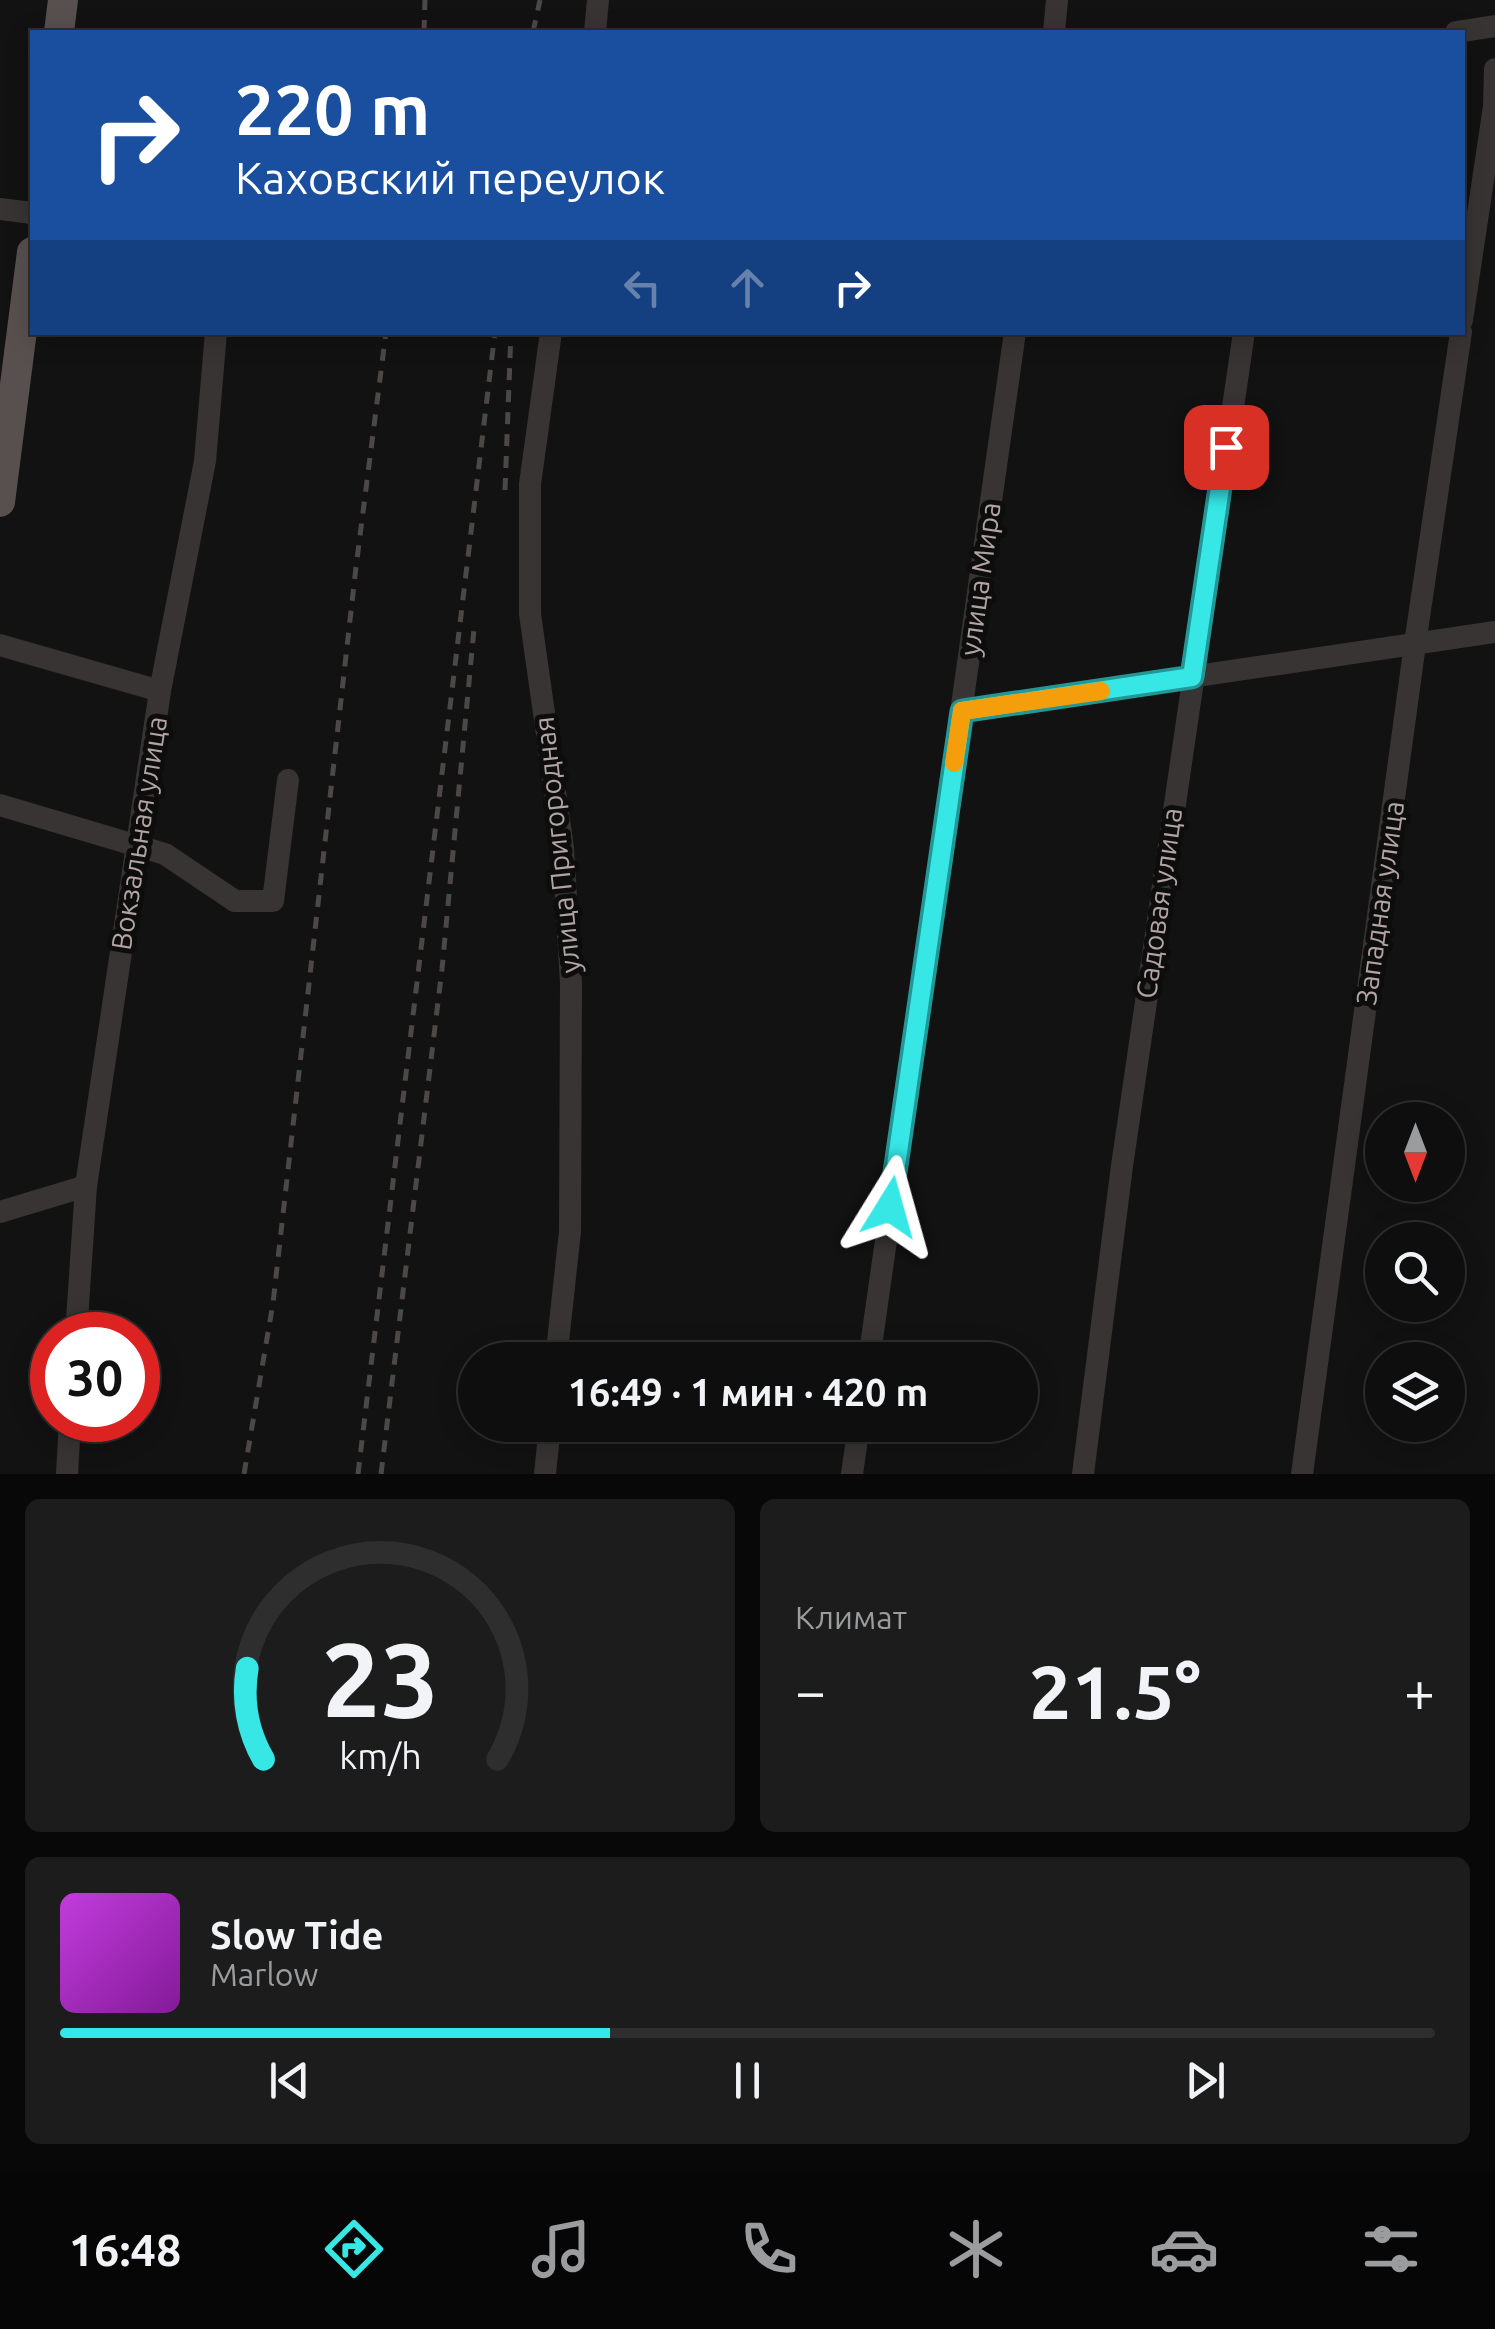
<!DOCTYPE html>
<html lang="ru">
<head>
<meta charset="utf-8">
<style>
  :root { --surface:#0e0e0e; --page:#1c1c1c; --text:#f1f3f6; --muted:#9b9c9e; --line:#2e2e2e; --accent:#36e7e6 }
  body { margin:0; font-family:Ubuntu,sans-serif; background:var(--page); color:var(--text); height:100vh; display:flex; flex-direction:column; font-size:38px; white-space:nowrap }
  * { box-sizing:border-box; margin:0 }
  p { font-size:32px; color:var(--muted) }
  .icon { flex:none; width:55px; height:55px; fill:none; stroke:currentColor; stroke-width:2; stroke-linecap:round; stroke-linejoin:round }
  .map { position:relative; height:1474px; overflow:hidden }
  .side { display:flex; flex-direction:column; gap:25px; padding:25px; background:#080808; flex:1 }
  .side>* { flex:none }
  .top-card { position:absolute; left:30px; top:30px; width:1435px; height:305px; border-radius:0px; box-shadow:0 5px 25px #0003,0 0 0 2px var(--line); background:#1a4fa0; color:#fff; overflow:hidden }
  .needle { width:65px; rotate:180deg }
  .buttons { position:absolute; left:1365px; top:1102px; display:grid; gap:20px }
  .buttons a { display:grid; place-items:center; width:100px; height:100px; border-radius:50%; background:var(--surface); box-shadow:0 5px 25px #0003,0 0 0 2px var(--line); font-size:50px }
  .speed { position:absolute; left:30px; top:1312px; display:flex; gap:20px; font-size:50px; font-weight:700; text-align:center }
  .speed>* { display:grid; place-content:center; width:130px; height:130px; border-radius:50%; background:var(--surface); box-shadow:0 5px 25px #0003,0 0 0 2px var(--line); line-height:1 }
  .speed .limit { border:15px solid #d22; background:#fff; color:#111 }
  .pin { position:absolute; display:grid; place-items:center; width:85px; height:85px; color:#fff; margin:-42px; border-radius:20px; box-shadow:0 5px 15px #0006 }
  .me { position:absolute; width:110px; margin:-55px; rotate:8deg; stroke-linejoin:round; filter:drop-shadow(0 0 8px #0008) }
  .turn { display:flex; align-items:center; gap:35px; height:210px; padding:0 40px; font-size:45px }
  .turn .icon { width:130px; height:130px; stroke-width:2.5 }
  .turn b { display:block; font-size:70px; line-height:85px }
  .lanes { display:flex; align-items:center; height:95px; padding:0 40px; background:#0003; justify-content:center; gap:50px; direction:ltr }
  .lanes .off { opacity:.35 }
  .big { font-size:75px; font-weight:600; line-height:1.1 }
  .side .card { flex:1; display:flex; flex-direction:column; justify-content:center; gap:15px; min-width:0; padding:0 35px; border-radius:15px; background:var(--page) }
  .side .dial { align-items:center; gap:0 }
  .dial svg { height:260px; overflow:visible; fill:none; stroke:var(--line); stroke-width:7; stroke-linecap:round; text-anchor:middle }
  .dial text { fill:var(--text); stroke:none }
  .song { display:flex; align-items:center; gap:30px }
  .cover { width:120px; height:120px; border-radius:15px; background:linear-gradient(135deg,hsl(290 70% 55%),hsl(290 70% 35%)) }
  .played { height:10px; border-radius:5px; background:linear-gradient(90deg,var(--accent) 40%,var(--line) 40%) }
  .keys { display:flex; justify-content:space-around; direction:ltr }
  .heat { display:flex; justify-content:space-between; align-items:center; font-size:55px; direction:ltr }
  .side .tiles { flex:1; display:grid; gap:25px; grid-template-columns:1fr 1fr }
  .card:last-child { grid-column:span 2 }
  .trip { position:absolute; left:458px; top:1342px; width:580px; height:100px; border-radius:50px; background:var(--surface); box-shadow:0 5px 25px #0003,0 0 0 2px var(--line); font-weight:600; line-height:100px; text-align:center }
  .tab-bar { display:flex; height:160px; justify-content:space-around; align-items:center; background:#060606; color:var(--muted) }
  .tab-bar .icon { width:70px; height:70px }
  .tab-bar .selected { color:var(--accent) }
  .tab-bar b { font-size:45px; color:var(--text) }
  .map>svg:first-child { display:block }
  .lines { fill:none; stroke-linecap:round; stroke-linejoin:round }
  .minor { stroke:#383433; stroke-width:22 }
  .major { stroke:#57504f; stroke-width:30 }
  .rail { stroke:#4d4746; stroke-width:5; stroke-dasharray:12 10; stroke-linecap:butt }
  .route-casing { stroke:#239696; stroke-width:25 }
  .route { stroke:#36e7e6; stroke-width:18 }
  .slow { stroke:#f59e0b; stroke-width:18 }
  .labels { text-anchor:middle; stroke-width:10; stroke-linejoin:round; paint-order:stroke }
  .street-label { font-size:28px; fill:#b3a4a4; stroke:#0e0d0d }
</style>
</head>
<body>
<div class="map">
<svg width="1495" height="1474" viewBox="0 0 1495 1474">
  <rect width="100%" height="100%" fill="#131212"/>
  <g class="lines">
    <g class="minor">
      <path d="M 595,32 L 598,0"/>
      <path d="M 1054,32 L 1057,0"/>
      <path d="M 1456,32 L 1495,26"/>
      <path d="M 0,209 L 32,213"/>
      <path d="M 1462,320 L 1494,107 L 1495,69"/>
      <path d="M 551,332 L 530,484 L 530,614 L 563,848 L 571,983 L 570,1231 L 556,1360"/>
      <path d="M 0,645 L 160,691"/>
      <path d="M 961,711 L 1495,632"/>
      <path d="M 0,805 L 165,854 L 235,901 L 273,901 L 288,780"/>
      <path d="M 0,1212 L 86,1186"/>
      <path d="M 76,1335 L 86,1186 L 160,691 L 205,461 L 216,332"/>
      <path d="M 869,1360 L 1015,332"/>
      <path d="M 67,1474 L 70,1420"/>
      <path d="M 545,1474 L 550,1425"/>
      <path d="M 852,1474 L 859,1425"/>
      <path d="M 1083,1474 L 1122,1166 L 1244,332"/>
      <path d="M 1302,1474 L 1415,644 L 1461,332"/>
    </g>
    <g class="major">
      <path d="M 59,32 L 63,0"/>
      <path d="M 0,502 L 32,252"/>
    </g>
    <g class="rail">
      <path d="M 424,32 L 425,0"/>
      <path d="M 533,32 L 540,0"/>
      <path d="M 505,490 L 511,332"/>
      <path d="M 244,1474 L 273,1303 L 356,567 L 386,332"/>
      <path d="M 358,1474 L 495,332"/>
      <path d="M 381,1474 L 442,969 L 474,629"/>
    </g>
  </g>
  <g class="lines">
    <defs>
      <path id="route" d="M 890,1207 L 962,711 L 1192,677 L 1226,447"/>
    </defs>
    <use href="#route" class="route-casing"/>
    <use href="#route" class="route"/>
    <path class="slow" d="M 954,763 L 962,711 L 1101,691"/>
  </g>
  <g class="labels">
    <g class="street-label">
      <text transform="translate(980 579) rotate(-82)" y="10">улица Мира</text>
      <text transform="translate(139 833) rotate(-81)" y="10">Вокзальная улица</text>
      <text transform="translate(557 845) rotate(-96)" y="10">улица Пригородная</text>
      <text transform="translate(1159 903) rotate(-82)" y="10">Садовая улица</text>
      <text transform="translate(1380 903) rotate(-82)" y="10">Западная улица</text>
    </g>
  </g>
</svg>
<div class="buttons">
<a><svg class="needle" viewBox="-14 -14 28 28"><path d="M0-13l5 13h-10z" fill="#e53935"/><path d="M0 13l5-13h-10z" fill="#9b9c9e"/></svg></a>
<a><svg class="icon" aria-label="search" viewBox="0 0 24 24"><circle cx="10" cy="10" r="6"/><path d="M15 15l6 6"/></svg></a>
<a><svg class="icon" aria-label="layers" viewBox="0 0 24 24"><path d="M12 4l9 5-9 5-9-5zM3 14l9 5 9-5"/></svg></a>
</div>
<div class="speed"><div class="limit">30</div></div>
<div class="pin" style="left:1226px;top:447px;background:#d93025"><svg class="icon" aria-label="arrive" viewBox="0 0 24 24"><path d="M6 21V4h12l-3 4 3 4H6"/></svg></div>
<svg class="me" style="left:890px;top:1207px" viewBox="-20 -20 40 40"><path d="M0-17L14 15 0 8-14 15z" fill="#36e7e6" stroke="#fff" stroke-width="4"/></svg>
<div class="trip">16:49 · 1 мин · 420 m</div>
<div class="top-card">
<div class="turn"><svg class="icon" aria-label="right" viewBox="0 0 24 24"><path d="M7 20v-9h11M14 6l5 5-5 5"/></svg><div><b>220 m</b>Каховский переулок</div></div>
<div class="lanes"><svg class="icon off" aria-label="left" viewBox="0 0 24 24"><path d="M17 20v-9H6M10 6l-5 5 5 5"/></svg><svg class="icon off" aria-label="ahead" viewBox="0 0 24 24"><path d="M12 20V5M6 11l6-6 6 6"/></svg><svg class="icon" aria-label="right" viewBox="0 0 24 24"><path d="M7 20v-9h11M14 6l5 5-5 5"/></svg></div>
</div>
</div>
<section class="side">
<div class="tiles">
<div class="card dial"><svg viewBox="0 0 100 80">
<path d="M14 69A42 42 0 1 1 86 69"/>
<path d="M14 69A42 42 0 0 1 9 41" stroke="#36e7e6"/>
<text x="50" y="56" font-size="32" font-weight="700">23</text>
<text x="50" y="72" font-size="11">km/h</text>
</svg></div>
<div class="card"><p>Климат</p>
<div class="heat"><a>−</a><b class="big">21.5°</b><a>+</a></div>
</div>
<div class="card">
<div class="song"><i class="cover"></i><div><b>Slow Tide</b><p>Marlow</p></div></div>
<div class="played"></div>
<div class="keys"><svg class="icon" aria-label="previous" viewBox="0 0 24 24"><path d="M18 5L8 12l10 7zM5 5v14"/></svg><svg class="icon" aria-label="pause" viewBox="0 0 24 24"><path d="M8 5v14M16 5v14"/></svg><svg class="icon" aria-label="next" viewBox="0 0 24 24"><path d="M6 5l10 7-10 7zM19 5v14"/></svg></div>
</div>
</div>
</section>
<nav class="tab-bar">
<b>16:48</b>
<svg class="icon selected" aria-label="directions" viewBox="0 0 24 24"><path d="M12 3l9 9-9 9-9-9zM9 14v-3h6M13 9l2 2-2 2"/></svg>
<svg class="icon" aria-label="music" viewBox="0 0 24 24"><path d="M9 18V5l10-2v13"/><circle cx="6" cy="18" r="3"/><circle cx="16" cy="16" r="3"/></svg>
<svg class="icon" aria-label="phone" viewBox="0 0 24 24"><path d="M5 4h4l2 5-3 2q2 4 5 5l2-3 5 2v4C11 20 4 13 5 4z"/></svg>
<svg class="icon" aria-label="climate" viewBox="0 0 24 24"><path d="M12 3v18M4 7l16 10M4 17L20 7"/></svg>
<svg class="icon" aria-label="car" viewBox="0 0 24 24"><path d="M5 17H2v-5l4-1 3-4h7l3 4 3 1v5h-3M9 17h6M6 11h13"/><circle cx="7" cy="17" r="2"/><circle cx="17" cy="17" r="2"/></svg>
<svg class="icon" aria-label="filters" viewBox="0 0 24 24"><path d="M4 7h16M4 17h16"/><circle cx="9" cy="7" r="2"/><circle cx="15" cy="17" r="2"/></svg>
</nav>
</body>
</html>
